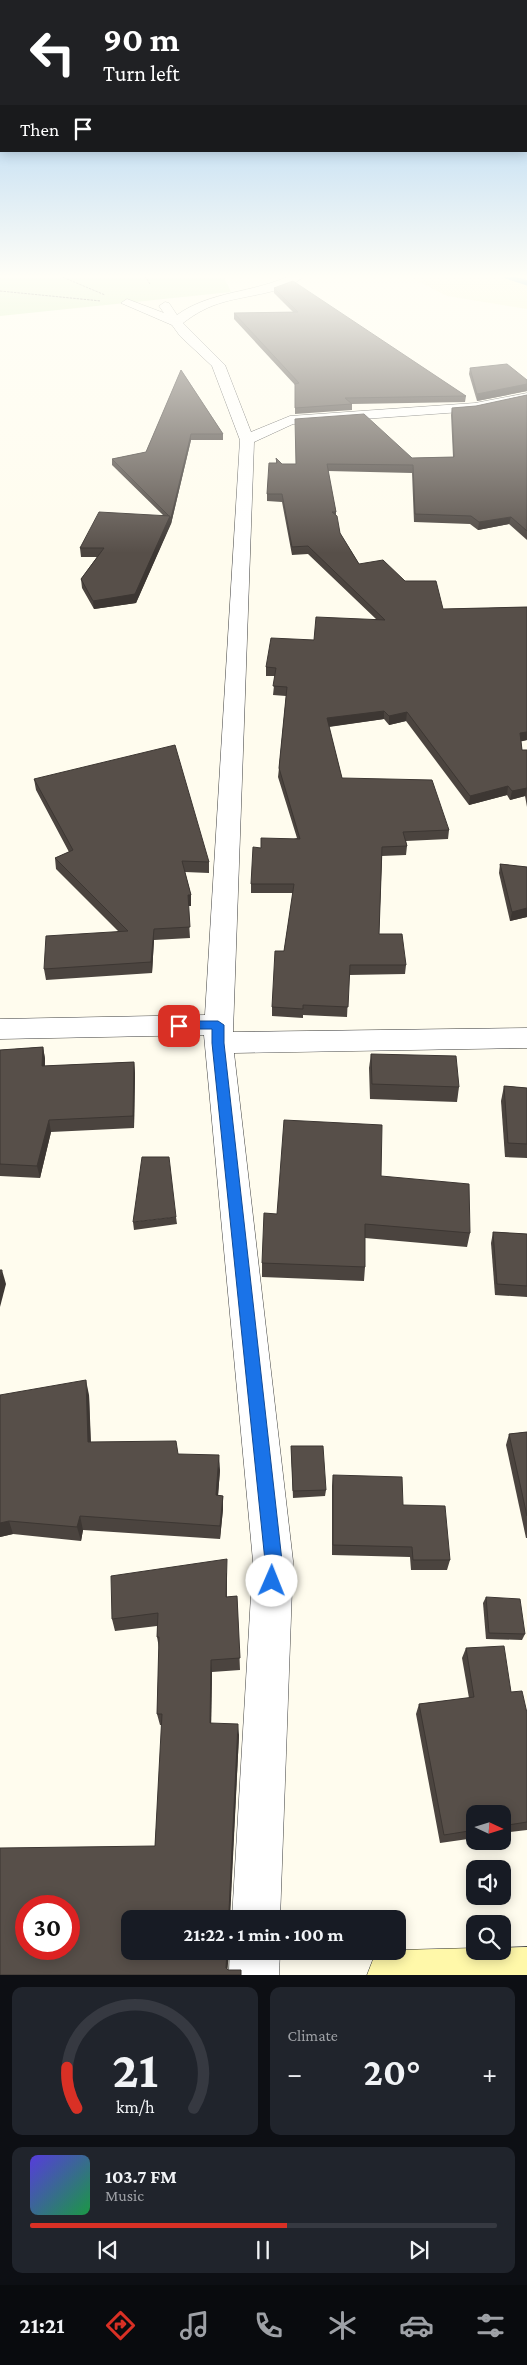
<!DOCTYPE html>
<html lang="en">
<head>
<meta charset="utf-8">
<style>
  :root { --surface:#171b24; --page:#20242c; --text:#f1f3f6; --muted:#9ea1a6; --line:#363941; --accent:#d93025 }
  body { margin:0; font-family:"Crimson Pro",serif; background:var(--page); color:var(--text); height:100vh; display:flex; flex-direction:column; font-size:19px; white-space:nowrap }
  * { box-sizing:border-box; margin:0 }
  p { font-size:16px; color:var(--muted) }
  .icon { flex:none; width:28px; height:28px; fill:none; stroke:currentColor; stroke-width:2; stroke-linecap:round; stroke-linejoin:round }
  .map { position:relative; height:1975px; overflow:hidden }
  .panel { display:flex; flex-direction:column; gap:12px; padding:12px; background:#0d0f14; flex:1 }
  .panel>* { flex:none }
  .banner { position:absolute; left:0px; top:0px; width:528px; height:152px; box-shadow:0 2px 12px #0003; background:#202124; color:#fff; overflow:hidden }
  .needle { width:32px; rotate:94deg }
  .buttons { position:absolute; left:466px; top:1805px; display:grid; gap:10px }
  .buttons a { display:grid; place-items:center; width:45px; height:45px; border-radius:10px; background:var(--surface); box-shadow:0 2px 12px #0003; font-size:25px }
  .speed { position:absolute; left:15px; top:1895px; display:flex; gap:10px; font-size:25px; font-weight:700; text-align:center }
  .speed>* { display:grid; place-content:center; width:65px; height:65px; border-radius:50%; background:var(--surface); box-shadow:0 2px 12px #0003; line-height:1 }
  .speed .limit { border:8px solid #d22; background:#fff; color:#111 }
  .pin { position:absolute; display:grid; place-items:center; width:42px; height:42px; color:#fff; margin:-21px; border-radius:10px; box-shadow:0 2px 8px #0006 }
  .me { position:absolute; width:55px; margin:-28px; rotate:1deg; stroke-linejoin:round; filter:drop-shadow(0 0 4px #0008) }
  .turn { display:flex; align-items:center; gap:18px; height:105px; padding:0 20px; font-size:22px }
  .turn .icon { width:65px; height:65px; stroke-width:2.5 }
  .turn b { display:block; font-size:35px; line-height:42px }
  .then { display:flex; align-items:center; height:48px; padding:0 20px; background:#0003; gap:10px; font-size:19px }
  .big { font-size:38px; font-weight:700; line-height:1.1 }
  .panel .card { flex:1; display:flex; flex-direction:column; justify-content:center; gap:8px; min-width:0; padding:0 18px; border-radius:10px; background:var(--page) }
  .panel .dial { align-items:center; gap:0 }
  .dial svg { height:130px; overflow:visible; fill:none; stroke:var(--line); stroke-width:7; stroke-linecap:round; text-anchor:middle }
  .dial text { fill:var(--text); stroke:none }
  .song { display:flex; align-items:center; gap:15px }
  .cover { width:60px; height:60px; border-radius:8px; background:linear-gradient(135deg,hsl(250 70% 55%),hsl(140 70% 35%)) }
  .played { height:5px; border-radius:2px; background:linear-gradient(90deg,var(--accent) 55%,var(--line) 55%) }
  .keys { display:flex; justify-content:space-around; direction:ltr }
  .heat { display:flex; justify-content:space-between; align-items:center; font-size:28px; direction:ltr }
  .panel .tiles { flex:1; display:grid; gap:12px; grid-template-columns:1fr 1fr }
  .card:last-child { grid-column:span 2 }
  .trip { position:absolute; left:121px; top:1910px; width:285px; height:50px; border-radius:10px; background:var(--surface); box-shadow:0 2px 12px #0003; font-weight:700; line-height:50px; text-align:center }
  .dock { display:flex; height:80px; justify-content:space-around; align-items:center; background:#090b0e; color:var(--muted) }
  .dock .icon { width:35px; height:35px }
  .dock .active { color:var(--accent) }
  .dock b { font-size:22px; color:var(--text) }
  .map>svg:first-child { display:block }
  .farmland { fill:#f8f6cc }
  .green { fill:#d0edb4 }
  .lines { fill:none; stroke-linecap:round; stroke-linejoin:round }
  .stream { stroke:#2e8fd9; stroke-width:5 }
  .minor-casing { stroke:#414141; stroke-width:1 }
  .secondary-casing { stroke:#303030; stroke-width:1 }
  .path { stroke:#303030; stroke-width:1; stroke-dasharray:2.5 1; stroke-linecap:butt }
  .minor { fill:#fff; fill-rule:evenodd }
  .secondary { fill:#fff8a9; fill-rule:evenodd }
  .wall { fill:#4b443f }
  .shaded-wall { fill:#3d3733 }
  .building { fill:#574f49; stroke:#3d3733; fill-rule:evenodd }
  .route { fill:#1a73e8; stroke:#114b97 }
</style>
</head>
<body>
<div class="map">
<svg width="527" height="1975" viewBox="0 0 527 1975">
  <rect width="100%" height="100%" fill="#fffcee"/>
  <path class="farmland" d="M 410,277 L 527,277 L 527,309 L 447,296 Z"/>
  <path class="green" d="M 0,277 L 224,277 L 231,292 L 0,316 Z"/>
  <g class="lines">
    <path class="stream" d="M 506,276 L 527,283"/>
    <defs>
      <g id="minor">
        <path d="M 289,276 L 304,276 C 287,293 247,295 224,302 C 209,306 196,313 183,323 L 225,365 L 251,432 L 290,416 L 475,403 L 527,393 L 527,401 L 475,411 L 293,424 L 254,442 L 233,1032 L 527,1028 L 527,1048 L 234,1053 L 293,1561 L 280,1919 L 232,1919 L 253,1561 L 204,1035 L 0,1039 L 0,1019 L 205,1015 L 240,440 L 212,366 L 180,336 L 172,325 L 121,303 L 127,299 L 164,313 L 159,306 L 165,302 L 169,303 L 177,315 C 210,291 253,293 289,276 Z"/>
        <path d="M 230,1951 L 280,1951 L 279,1975 L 229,1975 Z"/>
      </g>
      <path id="secondary" d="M 527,1947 L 527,1975 L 367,1975 L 374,1957 L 398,1950 L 475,1948 L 475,1951 L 502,1951 L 502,1948 Z"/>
    </defs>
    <use href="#minor" class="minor-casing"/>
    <use href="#secondary" class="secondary-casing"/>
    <g class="path">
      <path d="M 60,276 L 105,295"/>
      <path d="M 145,276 L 150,284"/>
      <path d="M 0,291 L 101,301"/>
    </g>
    <use href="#minor" class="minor"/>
    <use href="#secondary" class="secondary"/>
  </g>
  <g class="wall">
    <path d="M 274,288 L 466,396 L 465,402 L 352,404 L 352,410 L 295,414 L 295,385 L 234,319 L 234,313 L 293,312 L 274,293 Z"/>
    <path d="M 470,368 L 527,380 L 527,391 L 477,401 L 469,374 Z"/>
    <path d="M 181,370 L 223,434 L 223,440 L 191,440 L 171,524 L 171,523 L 136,603 L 94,609 L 82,588 L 81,579 L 97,557 L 81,557 L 80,548 L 163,515 L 112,465 L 112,459 L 146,452 Z"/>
    <path d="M 527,395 L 527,540 L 509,524 L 478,530 L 470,524 L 414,522 L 412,473 L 328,471 L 336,512 L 336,515 L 340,533 L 359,564 L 405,581 L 443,609 L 527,607 L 527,740 L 521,741 L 522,750 L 527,750 L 527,807 L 525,796 L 510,800 L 507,795 L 469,805 L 406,721 L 389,725 L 384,719 L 329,727 L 342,778 L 449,830 L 448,839 L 406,841 L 407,846 L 406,855 L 382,856 L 379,934 L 406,965 L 405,974 L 349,975 L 347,1017 L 303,1015 L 303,1018 L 272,1016 L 272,1007 L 284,951 L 293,893 L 251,893 L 251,884 L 261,848 L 297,838 L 278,777 L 279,768 L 286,696 L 273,695 L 275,676 L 266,676 L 266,667 L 314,640 L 376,619 L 308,554 L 292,555 L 282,502 L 267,501 L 267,494 L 276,463 L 276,458 L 282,464 L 296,464 L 412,458 L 453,457 L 451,415 L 452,408 L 476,406 Z"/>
    <path d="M 34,779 L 209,862 L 209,873 L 185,872 L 191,895 L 191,906 L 188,906 L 190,938 L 154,940 L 152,973 L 46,980 L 44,969 L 118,931 L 56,869 L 55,858 L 69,852 L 36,790 Z"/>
    <path d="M 500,864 L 527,867 L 527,917 L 510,921 L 499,873 Z"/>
    <path d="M 43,1047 L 45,1059 L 45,1066 L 134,1062 L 135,1074 L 134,1128 L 51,1132 L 40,1178 L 0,1176 L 0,1050 Z"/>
    <path d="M 371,1054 L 459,1087 L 457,1102 L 370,1099 L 369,1068 Z"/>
    <path d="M 504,1086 L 527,1088 L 527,1158 L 505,1157 L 501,1101 Z"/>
    <path d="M 381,1176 L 470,1233 L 467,1247 L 365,1238 L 365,1267 L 364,1281 L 262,1277 L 262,1263 L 277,1214 Z"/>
    <path d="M 176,1217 L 177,1224 L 134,1230 L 133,1222 Z"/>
    <path d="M 493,1232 L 527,1234 L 527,1297 L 495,1295 L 491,1243 Z"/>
    <path d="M 0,1395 L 89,1395 L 91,1442 L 178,1454 L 220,1470 L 218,1495 L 223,1496 L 223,1509 L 220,1539 L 83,1530 L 81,1541 L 13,1534 L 0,1537 Z"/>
    <path d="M 527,1432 L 527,1538 L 526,1538 L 506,1445 L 509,1434 Z"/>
    <path d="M 291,1446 L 326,1490 L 325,1496 L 293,1498 Z"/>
    <path d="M 333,1475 L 403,1505 L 450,1560 L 447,1570 L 411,1570 L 410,1557 L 332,1555 L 332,1486 Z"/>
    <path d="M 227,1573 L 227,1597 L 237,1596 L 240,1670 L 212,1672 L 211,1723 L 239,1735 L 230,1911 L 241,1913 L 242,1919 L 130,1919 L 229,1951 L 227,1969 L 228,1970 L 241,1970 L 241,1975 L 0,1975 L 155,1846 L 162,1725 L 160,1725 L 157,1714 L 159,1648 L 157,1637 L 157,1626 L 115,1631 L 112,1619 Z"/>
    <path d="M 486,1597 L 525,1634 L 522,1640 L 486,1639 L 483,1603 Z"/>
    <path d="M 466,1648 L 511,1692 L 527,1713 L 527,1830 L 502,1833 L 502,1814 L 475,1814 L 475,1838 L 440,1843 L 416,1714 L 419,1704 L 469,1698 L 462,1658 Z"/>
  </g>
  <g class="shaded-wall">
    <path d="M 527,384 L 527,391 L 477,401 L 477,394 Z"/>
    <path d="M 191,434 L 191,440 L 171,524 L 171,518 Z"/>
    <path d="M 170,516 L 171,524 L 136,603 L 94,609 L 93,601 Z"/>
    <path d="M 511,517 L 509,524 L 478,530 L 479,522 Z"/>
    <path d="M 384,711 L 384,719 L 326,727 L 327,718 Z"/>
    <path d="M 407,712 L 406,721 L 389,725 L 389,716 Z"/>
    <path d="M 527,732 L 527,740 L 519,742 L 520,733 Z"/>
    <path d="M 508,786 L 507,795 L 469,805 L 470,796 Z"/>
    <path d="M 527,788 L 525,796 L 510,800 L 512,791 Z"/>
    <rect x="188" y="895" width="3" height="11"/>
    <path d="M 527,908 L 527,917 L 510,921 L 512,912 Z"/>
    <path d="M 154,929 L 154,940 L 152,973 L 151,962 Z"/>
    <path d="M 43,1047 L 45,1059 L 44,1078 L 42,1066 Z"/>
    <path d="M 134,1062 L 135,1074 L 134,1128 L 133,1116 Z"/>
    <path d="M 49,1120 L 51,1132 L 40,1178 L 37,1166 Z"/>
    <path d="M 2,1270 L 6,1284 L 0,1307 L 0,1279 Z"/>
    <path d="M 86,1380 L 89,1395 L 91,1457 L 88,1442 Z"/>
    <path d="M 219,1455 L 220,1470 L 217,1509 L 216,1495 Z"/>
    <path d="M 223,1496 L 223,1509 L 220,1539 L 220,1526 Z"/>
    <path d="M 80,1516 L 83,1530 L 81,1541 L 77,1527 Z"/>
    <path d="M 9,1521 L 13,1534 L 0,1537 L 0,1523 Z"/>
    <path d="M 211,1660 L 212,1672 L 211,1734 L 210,1723 Z"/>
    <path d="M 238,1724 L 239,1735 L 230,1919 L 229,1911 Z"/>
    <path d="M 227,1951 L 229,1951 L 227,1975 L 226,1968 Z"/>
  </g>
  <g class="building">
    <path d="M 293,281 L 466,396 L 345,398 L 352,404 L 295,408 L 295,384 L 299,383 L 234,313 L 298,312 L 274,288 Z"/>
    <path d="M 507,364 L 527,380 L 527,384 L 477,394 L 470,368 Z"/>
    <path d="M 181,370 L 223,434 L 191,434 L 171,518 L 112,459 L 146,452 Z"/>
    <path d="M 527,395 L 527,531 L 511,517 L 479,522 L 471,516 L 415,514 L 413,465 L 327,464 L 336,512 L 332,512 L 337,516 L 340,533 L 359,564 L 383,560 L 405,581 L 436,581 L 443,609 L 527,607 L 527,732 L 520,733 L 522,750 L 527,750 L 527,788 L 512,791 L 508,786 L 470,796 L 407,712 L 389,716 L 384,711 L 327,718 L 342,778 L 432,780 L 449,830 L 403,832 L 407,846 L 382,847 L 379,934 L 402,934 L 406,965 L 350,965 L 348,1007 L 303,1005 L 303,1009 L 272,1007 L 275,951 L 284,951 L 294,884 L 251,884 L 253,847 L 261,848 L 261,838 L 300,839 L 279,768 L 287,687 L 273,686 L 276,668 L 266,667 L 271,638 L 314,640 L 316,617 L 385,620 L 308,546 L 292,547 L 282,494 L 267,494 L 269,463 L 277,463 L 276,458 L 282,464 L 296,464 L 295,419 L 364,414 L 412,458 L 454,457 L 452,408 L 476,406 Z"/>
    <path d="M 99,512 L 170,516 L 135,594 L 93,601 L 81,579 L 104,548 L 80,548 Z"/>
    <path d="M 175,745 L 209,862 L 182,861 L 191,895 L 188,895 L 190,927 L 154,929 L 151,962 L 44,969 L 46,936 L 128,931 L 55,858 L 73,850 L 34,779 Z"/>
    <path d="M 500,864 L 527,867 L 527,908 L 512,912 Z"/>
    <path d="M 43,1047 L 42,1066 L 134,1062 L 133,1116 L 49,1120 L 37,1166 L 0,1164 L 0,1050 Z"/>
    <path d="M 371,1054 L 456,1056 L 459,1087 L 372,1084 Z"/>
    <path d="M 504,1086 L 527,1088 L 527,1144 L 508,1143 Z"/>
    <path d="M 284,1120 L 382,1125 L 381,1176 L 469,1184 L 470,1233 L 365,1224 L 365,1267 L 262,1263 L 264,1213 L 277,1214 Z"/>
    <path d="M 142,1157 L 169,1157 L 176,1217 L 133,1222 Z"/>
    <path d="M 493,1232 L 527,1234 L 527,1286 L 497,1284 Z"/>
    <path d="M 0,1270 L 2,1270 L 0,1279 Z"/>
    <path d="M 86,1380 L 88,1442 L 176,1441 L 178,1454 L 219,1455 L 216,1495 L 223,1496 L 220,1526 L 80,1516 L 77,1527 L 9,1521 L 0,1523 L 0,1395 Z"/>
    <path d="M 527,1432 L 527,1516 L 509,1434 Z"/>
    <path d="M 291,1446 L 323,1446 L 326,1490 L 293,1491 Z"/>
    <path d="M 333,1475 L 402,1477 L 403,1505 L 445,1506 L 450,1560 L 413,1560 L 412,1547 L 333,1545 Z"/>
    <path d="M 227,1559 L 226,1597 L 237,1596 L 240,1658 L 211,1660 L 210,1723 L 238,1724 L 229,1911 L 241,1913 L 241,1919 L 130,1919 L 130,1951 L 227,1951 L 226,1968 L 228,1970 L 241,1970 L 241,1975 L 0,1975 L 0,1848 L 155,1846 L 162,1714 L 157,1714 L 159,1637 L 157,1637 L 158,1613 L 112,1619 L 111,1576 ZM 26,1906 L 69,1906 L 69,1949 L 26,1949 Z"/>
    <path d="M 486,1597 L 520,1599 L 525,1634 L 489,1633 Z"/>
    <path d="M 504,1646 L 511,1692 L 522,1691 L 527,1713 L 527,1822 L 502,1826 L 502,1814 L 475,1814 L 475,1830 L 444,1835 L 419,1704 L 474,1697 L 466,1648 Z"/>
  </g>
  <linearGradient id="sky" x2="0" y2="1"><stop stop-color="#91c4f0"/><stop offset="0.5" stop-color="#fffef7"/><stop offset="1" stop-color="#fffef7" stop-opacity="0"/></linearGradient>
  <rect width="527" height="553" fill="url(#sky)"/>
  <path class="route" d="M 179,1021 L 218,1021 L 224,1025 L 224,1043 L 282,1561 L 281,1581 L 279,1587 L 272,1590 L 266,1587 L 264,1581 L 265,1561 L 212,1043 L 212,1029 L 174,1029 L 173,1026 L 174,1023 Z"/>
</svg>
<div class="buttons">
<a><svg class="needle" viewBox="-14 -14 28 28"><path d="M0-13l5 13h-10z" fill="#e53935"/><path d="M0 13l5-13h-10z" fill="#9ea1a6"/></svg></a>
<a><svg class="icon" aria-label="sound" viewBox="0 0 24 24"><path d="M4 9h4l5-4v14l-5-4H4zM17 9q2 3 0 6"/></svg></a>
<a><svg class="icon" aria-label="search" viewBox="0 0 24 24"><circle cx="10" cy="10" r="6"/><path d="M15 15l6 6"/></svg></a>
</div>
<div class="speed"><div class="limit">30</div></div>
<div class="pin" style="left:179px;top:1026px;background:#d93025"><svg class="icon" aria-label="arrive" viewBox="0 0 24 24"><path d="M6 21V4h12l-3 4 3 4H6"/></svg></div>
<svg class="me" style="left:272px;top:1581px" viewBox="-20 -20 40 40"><circle r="19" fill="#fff"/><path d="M0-13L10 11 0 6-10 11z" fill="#1a73e8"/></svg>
<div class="trip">21:22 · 1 min · 100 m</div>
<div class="banner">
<div class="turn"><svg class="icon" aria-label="left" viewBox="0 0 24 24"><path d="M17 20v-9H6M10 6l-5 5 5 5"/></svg><div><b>90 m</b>Turn left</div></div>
<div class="then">Then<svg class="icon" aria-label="arrive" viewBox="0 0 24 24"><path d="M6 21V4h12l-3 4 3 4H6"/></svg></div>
</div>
</div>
<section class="panel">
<div class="tiles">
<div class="card dial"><svg viewBox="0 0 100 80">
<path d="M14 69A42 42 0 1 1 86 69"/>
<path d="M14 69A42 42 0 0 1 8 44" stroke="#d93025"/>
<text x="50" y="56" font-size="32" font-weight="700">21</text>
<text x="50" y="72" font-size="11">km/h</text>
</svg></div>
<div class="card"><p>Climate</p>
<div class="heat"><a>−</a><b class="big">20°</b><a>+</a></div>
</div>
<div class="card">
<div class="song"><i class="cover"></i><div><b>103.7 FM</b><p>Music</p></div></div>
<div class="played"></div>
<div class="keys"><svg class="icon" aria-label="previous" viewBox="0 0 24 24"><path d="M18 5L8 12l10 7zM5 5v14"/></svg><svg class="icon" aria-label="pause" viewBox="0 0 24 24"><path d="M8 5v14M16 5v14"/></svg><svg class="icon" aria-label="next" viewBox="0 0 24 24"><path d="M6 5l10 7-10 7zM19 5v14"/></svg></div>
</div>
</div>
</section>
<nav class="dock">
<b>21:21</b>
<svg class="icon active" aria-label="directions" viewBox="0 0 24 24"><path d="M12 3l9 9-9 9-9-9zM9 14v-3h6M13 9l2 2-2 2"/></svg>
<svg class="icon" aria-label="music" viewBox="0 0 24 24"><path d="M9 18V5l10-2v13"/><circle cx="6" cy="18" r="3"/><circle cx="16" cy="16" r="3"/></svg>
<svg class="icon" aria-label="phone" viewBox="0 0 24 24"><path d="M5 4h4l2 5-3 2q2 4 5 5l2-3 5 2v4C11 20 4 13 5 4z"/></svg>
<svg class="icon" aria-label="climate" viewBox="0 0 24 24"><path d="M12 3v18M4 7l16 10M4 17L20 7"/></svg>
<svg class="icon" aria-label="car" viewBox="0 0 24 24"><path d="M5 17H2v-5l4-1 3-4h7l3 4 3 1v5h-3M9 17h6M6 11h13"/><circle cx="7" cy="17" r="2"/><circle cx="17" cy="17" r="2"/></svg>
<svg class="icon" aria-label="filters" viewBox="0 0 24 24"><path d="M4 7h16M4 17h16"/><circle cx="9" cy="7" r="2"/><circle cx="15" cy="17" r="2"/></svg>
</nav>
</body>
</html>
